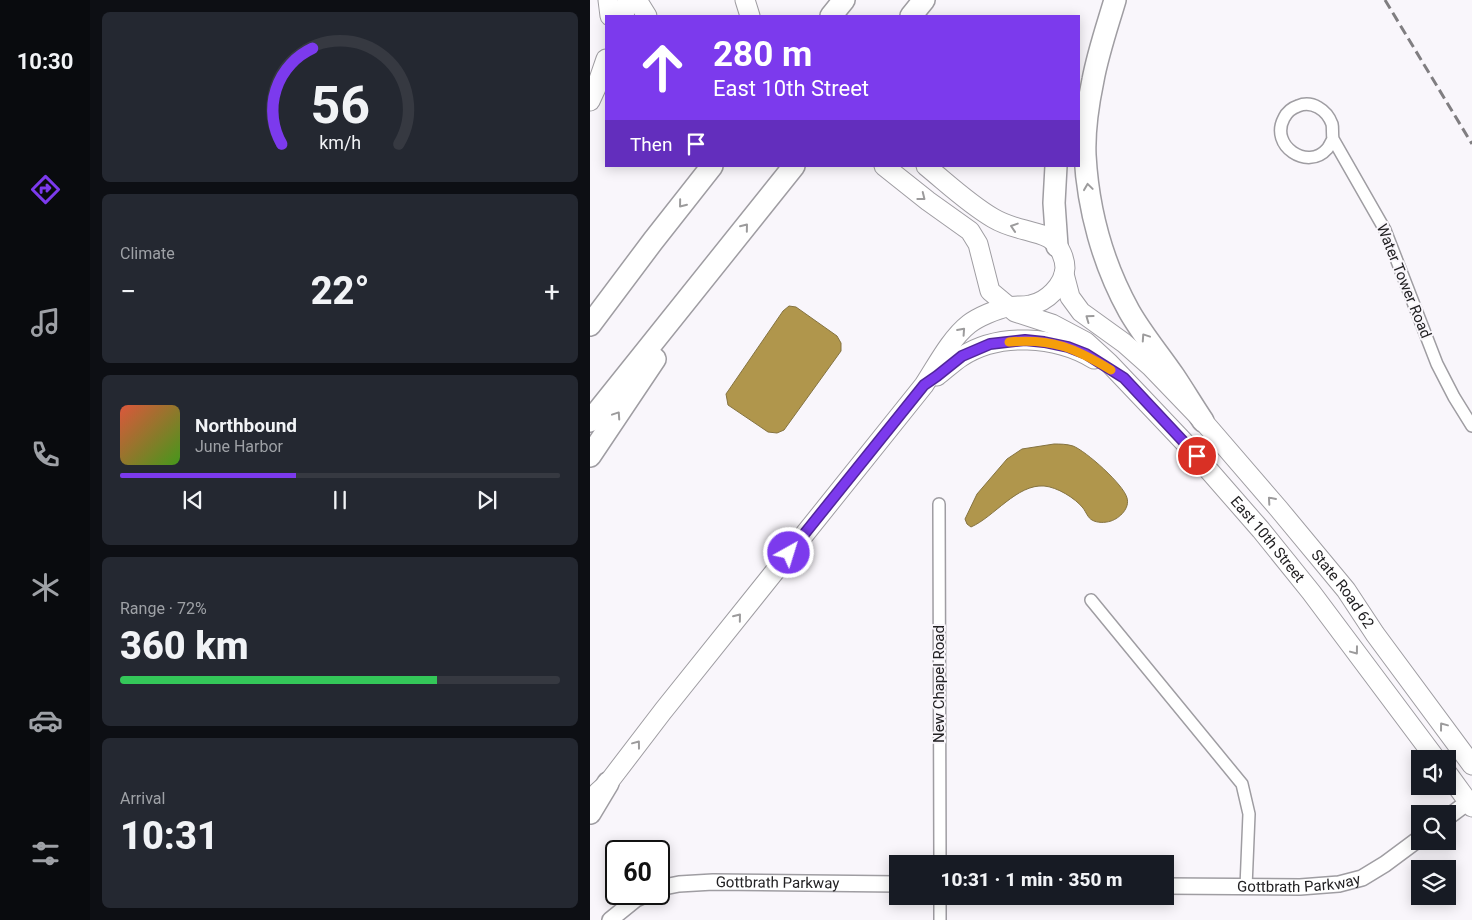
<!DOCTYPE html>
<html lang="en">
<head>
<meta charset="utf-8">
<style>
  :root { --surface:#171b24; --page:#242831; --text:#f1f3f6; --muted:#9ea1a6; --line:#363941; --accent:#7c3aed }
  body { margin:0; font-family:Roboto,sans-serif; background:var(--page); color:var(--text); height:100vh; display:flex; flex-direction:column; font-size:19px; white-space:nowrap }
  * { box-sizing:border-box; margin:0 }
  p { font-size:16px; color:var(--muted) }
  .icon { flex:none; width:28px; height:28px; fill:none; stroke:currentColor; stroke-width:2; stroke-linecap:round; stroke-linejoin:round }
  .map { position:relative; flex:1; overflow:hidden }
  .drawer { display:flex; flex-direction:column; gap:12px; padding:12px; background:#0d0f14; width:500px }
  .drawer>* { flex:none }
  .hud { position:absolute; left:15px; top:15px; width:475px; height:152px; border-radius:0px; box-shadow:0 2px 12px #0003; background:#7c3aed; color:#fff; overflow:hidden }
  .fabs { position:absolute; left:821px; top:750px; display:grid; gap:10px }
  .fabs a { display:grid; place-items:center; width:45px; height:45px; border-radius:0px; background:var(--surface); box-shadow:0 2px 12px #0003; font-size:25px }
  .speed { position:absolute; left:15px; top:840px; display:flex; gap:10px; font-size:25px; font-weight:700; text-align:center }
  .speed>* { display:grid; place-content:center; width:65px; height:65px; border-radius:50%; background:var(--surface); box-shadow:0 2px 12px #0003; line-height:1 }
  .speed .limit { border:2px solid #111; border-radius:8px; background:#fff; color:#111 }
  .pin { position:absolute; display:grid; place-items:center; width:42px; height:42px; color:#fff; margin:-21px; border:2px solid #fff; border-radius:50%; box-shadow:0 1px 5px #0007 }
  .me { position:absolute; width:55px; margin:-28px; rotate:39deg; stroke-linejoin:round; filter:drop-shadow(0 0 4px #0008) }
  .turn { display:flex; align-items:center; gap:18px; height:105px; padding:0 25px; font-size:22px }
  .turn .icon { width:65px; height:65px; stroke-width:2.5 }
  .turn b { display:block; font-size:35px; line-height:42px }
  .then { display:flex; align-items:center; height:48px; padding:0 25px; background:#0003; gap:10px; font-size:19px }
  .big { font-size:38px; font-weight:800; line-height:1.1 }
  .drawer .widget { flex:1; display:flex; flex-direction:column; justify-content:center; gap:8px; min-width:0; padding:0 18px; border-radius:8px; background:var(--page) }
  .drawer .dial { align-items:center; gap:0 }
  .dial svg { height:130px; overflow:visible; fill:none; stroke:var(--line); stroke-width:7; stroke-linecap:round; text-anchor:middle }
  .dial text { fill:var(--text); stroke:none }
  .song { display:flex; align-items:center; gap:15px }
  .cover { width:60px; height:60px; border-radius:8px; background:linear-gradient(135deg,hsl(10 70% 55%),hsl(100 70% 35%)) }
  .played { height:5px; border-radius:2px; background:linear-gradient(90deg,var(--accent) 40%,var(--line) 40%) }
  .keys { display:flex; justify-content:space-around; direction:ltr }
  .heat { display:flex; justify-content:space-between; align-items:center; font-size:28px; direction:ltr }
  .charge { height:8px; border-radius:4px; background:linear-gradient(90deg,#34c759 72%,var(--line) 0) }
  .trip { position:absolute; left:299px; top:855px; width:285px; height:50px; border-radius:0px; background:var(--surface); box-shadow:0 2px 12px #0003; font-weight:800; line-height:50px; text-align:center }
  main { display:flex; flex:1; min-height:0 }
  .dock { display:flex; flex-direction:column; width:90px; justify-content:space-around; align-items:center; background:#090b0e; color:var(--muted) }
  .dock .icon { width:35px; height:35px }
  .dock .on { color:var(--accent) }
  .dock b { font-size:22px; color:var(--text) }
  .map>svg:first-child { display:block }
  .water { fill:#b0964c; stroke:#857340 }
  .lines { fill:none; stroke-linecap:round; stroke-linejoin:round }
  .minor-casing { stroke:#9f9da2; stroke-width:14 }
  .tertiary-casing { stroke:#9f9da2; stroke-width:18 }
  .primary-casing { stroke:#9f9da2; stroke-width:21 }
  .motorway-casing { stroke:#9f9da2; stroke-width:24 }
  .minor { stroke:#fff; stroke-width:11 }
  .tertiary { stroke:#fff; stroke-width:15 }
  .primary { stroke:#fff; stroke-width:19 }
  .motorway { stroke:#fff; stroke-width:21 }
  .rail { stroke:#807e81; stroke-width:3; stroke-dasharray:10 5; stroke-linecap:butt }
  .oneway { stroke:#9c9b9c }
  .route-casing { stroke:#51269a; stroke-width:12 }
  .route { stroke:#7c3aed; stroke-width:9 }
  .slow { stroke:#f59e0b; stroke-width:9 }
  .labels { text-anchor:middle; stroke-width:4; stroke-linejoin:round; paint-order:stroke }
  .street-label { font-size:15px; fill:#222123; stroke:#f9f6fb }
</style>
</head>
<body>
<main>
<nav class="dock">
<b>10:30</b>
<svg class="icon on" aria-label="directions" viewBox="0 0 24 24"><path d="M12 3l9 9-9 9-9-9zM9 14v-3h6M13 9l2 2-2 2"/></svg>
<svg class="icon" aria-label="music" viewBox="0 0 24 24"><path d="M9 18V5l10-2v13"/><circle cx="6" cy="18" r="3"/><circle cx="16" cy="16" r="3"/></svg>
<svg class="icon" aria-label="phone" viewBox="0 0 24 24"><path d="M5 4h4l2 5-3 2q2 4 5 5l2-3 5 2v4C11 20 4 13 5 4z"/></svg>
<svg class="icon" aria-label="climate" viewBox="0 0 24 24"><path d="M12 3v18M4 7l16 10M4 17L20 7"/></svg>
<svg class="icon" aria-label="car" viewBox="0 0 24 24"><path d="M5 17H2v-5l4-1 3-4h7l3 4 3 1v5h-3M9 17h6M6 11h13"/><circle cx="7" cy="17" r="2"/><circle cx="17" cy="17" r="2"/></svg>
<svg class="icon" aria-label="filters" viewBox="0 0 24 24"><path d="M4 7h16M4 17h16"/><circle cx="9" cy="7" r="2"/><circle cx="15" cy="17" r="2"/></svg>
</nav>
<section class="drawer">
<div class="widget dial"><svg viewBox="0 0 100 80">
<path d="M14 69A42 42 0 1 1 86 69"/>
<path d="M14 69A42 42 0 0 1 33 10" stroke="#7c3aed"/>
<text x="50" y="56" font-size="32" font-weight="700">56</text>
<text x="50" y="72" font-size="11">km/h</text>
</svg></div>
<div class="widget"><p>Climate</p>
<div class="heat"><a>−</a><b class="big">22°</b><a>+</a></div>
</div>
<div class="widget">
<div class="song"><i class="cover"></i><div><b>Northbound</b><p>June Harbor</p></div></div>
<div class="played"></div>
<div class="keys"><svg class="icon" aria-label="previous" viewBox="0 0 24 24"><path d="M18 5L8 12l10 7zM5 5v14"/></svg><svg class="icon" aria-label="pause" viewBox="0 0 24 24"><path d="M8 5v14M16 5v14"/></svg><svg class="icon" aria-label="next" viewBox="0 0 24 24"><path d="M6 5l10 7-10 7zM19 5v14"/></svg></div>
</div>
<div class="widget"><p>Range · 72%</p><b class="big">360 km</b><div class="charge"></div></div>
<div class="widget"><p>Arrival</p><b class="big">10:31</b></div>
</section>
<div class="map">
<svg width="882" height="920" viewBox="0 0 882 920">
  <rect width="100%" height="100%" fill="#f9f6fb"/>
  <g class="water">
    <path d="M 199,306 L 206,307 L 247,336 L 251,343 L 251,351 L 194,430 L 187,433 L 178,432 L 138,405 L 136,394 L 193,311 Z"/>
    <path d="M 464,444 C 469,444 477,444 483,446 C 496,451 534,485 537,498 C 540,508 530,518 521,521 C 515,523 507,523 502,520 C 498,518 496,512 493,508 C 485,498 467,487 454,486 C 427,484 404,517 381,527 L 377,524 L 375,519 L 387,494 L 417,459 L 432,449 Z"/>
  </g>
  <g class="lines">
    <defs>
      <g id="minor">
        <path d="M 743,139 C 741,142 739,147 737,149 C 718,171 679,146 694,118 C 697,112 702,108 708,106 C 722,100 737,110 742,124 C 743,128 742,134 743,139 L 795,230 L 847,364 L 864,397 L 882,426"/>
        <path d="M 349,504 L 350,864"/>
        <path d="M 501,600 L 652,784 L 659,814 L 656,887"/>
        <path d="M 350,920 L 350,896"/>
      </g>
      <g id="tertiary">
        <path d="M 858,817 L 882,799"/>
        <path id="s1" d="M 575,886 L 710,887 L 749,884 L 772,878 L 795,864 L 830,838"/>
        <path id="s2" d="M 69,888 L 89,884 L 123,882 L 308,884"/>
        <path d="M 20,920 L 46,899 L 57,894"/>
      </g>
      <g id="primary">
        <path d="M 18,0 L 20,16"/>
        <path d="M 47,0 L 57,16"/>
        <path d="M 155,0 L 160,16"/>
        <path d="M 34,16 L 37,0"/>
        <path d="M 0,101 L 6,88 L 16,59"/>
        <path id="s3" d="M 294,166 L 338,201 L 380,231 L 388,244 L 400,291 L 425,312 L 462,324 L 496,342 L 519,363 L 595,443 L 671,530 L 721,592 L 846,759"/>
        <path id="s4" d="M 474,274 L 480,297 L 491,312 L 534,343 L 561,367 L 613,421 L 688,508 L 756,590 L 785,634 L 882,765"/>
        <path d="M 347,376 C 355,370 362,363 371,357 C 409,332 466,336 504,359"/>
        <path d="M 858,774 L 882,807"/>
        <path d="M 8,792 L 18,783 L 73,711 L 334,385 C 347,365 361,338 379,324 C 388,317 407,309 418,307 C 425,305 433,307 440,305 C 457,302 474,285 475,268 C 475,259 470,247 463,241 C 456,234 444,233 435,230 C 423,227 413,224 403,218 C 379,204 358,184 336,166"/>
      </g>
      <g id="motorway">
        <path d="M 525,0 C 517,27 508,53 503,80 C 498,104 494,131 495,155 C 498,209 513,264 539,311 C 552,334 569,354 584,376 C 594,391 603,406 613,421"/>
        <path d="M 241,16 L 254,0"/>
        <path d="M 321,16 L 334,0"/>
        <path d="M 466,166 L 464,203 L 467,246"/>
        <path d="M 0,325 L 63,241 L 122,166"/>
        <path d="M 0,421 L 204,166"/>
        <path d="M 0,456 L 65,359"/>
        <path d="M 0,813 L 18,783"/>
      </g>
    </defs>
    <use href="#minor" class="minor-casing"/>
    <use href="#tertiary" class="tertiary-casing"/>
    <use href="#primary" class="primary-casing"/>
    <use href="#motorway" class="motorway-casing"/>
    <use href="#minor" class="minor"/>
    <use href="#tertiary" class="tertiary"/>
    <use href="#primary" class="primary"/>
    <use href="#motorway" class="motorway"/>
    <path class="rail" d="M 795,0 L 882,144"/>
  </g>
  <defs><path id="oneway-chevron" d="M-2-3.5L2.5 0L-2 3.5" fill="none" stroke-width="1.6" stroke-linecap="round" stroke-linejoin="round" transform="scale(1.25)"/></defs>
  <g class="oneway">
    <use href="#oneway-chevron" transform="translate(498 187) rotate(-98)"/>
    <use href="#oneway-chevron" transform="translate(332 197) rotate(38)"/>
    <use href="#oneway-chevron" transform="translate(92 204) rotate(129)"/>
    <use href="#oneway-chevron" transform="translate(155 227) rotate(-51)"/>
    <use href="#oneway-chevron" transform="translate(424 227) rotate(-162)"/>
    <use href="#oneway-chevron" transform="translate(499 318) rotate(-144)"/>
    <use href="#oneway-chevron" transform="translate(372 331) rotate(-48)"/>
    <use href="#oneway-chevron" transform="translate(555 337) rotate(-124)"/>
    <use href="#oneway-chevron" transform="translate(27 415) rotate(-56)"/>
    <use href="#oneway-chevron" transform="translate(681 500) rotate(-131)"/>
    <use href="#oneway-chevron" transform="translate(148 617) rotate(-51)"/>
    <use href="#oneway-chevron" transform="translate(765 651) rotate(53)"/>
    <use href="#oneway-chevron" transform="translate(853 726) rotate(-127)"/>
    <use href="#oneway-chevron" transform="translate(47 744) rotate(-53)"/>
  </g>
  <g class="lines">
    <defs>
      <path id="route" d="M 199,553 L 334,385 L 347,376 L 372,356 L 400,344 L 435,340 L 454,342 L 478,347 L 496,354 L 534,378 L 607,456"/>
    </defs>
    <use href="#route" class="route-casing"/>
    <use href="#route" class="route"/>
    <path class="slow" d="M 419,342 C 462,338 485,348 521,370"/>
  </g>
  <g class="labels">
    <g class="street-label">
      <text transform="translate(814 281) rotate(68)" y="5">Water Tower Road</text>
      <text dy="5" stroke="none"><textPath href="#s3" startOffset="550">East 10th Street</textPath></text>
      <text dy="5" stroke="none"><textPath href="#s4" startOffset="425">State Road 62</textPath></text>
      <text transform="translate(349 684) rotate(-90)" y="5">New Chapel Road</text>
      <text dy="5" stroke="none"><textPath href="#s1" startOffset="134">Gottbrath Parkway</textPath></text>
      <text dy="5" stroke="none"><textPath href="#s2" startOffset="119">Gottbrath Parkway</textPath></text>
    </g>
  </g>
</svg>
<div class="fabs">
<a><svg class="icon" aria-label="sound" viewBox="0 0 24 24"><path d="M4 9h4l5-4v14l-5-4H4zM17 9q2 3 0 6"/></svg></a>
<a><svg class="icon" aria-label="search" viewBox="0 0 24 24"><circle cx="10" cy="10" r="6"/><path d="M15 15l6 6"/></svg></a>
<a><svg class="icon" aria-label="layers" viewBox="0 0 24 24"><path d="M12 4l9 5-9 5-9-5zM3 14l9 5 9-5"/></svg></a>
</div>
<div class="speed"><div class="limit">60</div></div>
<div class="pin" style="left:607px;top:456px;background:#d93025"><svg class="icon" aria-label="arrive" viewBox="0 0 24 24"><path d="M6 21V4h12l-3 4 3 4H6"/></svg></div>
<svg class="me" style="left:199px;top:553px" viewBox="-20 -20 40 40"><circle r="17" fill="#7c3aed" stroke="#fff" stroke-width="3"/><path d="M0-11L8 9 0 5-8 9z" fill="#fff"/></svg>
<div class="trip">10:31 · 1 min · 350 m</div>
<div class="hud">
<div class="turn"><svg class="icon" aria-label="ahead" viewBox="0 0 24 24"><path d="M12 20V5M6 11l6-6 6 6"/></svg><div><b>280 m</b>East 10th Street</div></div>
<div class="then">Then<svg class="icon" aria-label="arrive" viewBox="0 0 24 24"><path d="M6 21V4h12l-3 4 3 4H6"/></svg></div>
</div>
</div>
</main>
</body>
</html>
